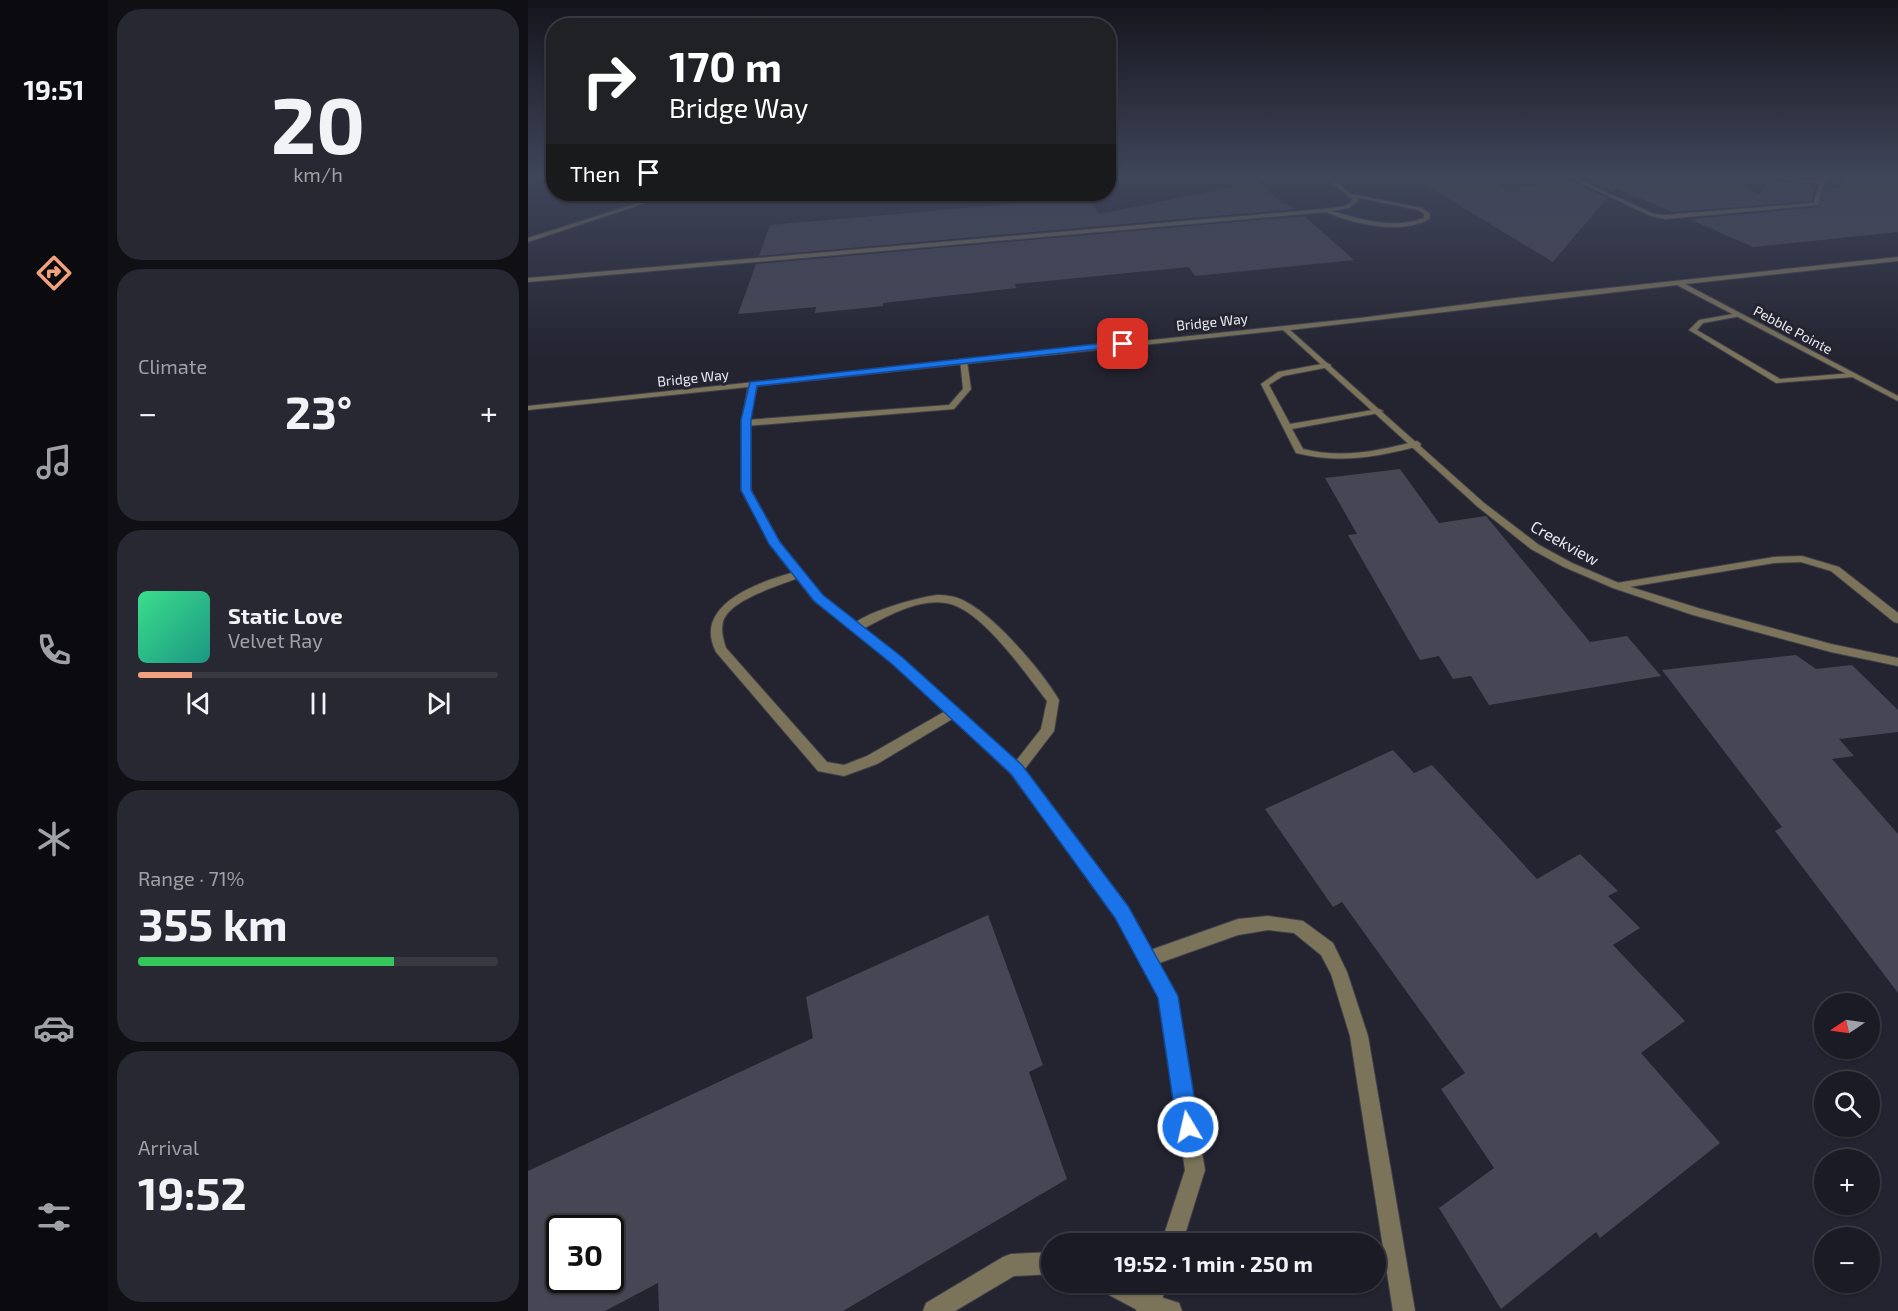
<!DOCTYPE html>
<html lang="en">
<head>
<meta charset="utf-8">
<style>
  :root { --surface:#1b1b25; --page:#282832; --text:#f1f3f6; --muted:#a0a1a7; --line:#393942; --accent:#f1a17d }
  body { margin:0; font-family:"Exo 2",sans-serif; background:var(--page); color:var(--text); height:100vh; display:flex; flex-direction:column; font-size:22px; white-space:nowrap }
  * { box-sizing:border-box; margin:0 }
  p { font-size:20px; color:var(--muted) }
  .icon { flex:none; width:33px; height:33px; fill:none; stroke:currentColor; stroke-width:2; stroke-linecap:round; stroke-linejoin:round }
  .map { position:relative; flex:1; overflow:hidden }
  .side { display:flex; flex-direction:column; gap:9px; padding:9px; background:#0f0f14; width:420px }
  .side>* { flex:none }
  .top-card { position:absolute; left:18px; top:18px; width:570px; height:183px; border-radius:24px; box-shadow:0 2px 4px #0004,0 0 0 2px var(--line); background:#202124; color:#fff; overflow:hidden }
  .needle { width:39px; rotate:257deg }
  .buttons { position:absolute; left:1286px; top:993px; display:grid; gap:12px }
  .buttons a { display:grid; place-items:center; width:66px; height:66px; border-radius:50%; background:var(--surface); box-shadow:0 2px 4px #0004,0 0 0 2px var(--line); font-size:30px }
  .speed { position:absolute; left:18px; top:1215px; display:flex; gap:12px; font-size:30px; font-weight:700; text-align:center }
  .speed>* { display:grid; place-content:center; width:78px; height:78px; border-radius:50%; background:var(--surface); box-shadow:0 2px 4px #0004,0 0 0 2px var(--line); line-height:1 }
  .speed .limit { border:3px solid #111; border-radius:9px; background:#fff; color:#111 }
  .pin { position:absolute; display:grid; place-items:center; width:51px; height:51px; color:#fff; margin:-26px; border-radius:12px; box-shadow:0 3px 9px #0006 }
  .me { position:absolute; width:66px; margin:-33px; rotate:351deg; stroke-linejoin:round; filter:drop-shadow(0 0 4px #0008) }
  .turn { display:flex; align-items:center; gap:21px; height:126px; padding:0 24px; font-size:27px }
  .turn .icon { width:78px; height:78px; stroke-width:2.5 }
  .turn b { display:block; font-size:42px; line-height:51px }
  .then { display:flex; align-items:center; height:57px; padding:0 24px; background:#0003; gap:12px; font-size:22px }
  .big { font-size:45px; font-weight:700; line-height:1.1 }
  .side .card { flex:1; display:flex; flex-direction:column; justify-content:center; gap:9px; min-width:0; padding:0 21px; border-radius:24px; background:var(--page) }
  .side .dial { align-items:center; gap:0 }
  .dial b { font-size:78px; line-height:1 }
  .song { display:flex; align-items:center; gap:18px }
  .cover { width:72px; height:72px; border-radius:9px; background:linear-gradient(135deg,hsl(150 70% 55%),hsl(170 70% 35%)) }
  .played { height:6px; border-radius:3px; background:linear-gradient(90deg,var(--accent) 15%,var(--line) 15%) }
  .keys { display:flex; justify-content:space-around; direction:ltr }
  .heat { display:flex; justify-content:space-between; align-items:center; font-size:33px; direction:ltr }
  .charge { height:9px; border-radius:4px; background:linear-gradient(90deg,#34c759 71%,var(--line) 0) }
  .trip { position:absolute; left:513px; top:1233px; width:345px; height:60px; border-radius:30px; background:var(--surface); box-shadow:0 2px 4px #0004,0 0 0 2px var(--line); font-weight:700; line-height:60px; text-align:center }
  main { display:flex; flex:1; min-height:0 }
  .tab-bar { display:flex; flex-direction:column; width:108px; justify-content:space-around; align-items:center; background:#0b0b0f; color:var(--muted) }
  .tab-bar .icon { width:42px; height:42px }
  .tab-bar .current { color:var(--accent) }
  .tab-bar b { font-size:27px; color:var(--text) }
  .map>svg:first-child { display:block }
  .building { fill:#464654; fill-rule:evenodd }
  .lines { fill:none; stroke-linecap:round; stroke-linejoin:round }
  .service-casing { stroke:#40404c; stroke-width:2 }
  .minor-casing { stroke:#40404c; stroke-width:2 }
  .service { fill:#7b745a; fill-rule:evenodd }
  .minor { fill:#7b745a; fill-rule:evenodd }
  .route { fill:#1a73e8; stroke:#114b97; stroke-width:1.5 }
  .labels { text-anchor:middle; stroke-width:6; stroke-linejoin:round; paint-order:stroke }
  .far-street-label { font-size:14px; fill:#eaeaf3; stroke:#242431 }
  .street-label { font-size:16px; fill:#eaeaf3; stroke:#242431 }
</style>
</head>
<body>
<main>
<nav class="tab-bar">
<b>19:51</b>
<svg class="icon current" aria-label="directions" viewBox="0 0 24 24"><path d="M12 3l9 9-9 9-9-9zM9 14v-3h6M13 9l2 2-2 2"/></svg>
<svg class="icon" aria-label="music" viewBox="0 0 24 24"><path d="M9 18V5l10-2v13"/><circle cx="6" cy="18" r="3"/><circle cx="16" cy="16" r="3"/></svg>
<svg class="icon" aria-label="phone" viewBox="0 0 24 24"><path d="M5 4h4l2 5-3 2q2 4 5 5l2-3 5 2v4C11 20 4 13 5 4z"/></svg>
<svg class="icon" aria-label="climate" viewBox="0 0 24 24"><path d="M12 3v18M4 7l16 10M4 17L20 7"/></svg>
<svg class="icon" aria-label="car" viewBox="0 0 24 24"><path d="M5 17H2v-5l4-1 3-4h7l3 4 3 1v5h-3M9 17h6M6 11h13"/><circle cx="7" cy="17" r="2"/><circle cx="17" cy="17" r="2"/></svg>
<svg class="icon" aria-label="filters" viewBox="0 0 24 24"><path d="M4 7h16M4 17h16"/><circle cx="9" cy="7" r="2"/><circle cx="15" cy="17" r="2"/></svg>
</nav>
<section class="side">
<div class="card dial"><b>20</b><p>km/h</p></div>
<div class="card"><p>Climate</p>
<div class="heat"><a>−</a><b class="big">23°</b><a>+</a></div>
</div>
<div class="card">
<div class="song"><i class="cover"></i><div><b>Static Love</b><p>Velvet Ray</p></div></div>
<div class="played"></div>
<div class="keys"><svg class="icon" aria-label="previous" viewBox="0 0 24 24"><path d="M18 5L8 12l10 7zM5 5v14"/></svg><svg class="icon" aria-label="pause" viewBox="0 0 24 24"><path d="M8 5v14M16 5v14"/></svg><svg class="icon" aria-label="next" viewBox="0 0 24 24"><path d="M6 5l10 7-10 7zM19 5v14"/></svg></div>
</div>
<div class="card"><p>Range · 71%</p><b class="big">355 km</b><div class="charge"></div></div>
<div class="card"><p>Arrival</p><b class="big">19:52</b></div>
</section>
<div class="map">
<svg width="1370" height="1311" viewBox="0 0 1370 1311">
  <rect width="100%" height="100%" fill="#242431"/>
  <g class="building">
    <path d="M 1059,176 L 1175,176 L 1191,178 L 1232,194 L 1242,179 L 1288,186 L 1284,201 L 1145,212 L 1087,188 L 1084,192 L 1060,181 L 1071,180 Z"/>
    <path d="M 1317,177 L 1370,184 L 1370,232 L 1225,247 L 1161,219 L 1290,207 L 1297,187 L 1311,189 Z"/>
    <path d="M 962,180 L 978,188 L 1046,182 L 1079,198 L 1025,262 L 898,185 Z"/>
    <path d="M 731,182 L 753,202 L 768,209 L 231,256 L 242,225 L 497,203 L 493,194 L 559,194 L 571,214 Z"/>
    <path d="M 776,216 L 826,260 L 667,276 L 661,267 L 487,284 L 488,288 L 355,303 L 355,306 L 287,313 L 288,307 L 210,314 L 228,264 Z"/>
    <path d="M 872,469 L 911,523 L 958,516 L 1062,642 L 1099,636 L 1133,676 L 961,705 L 943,676 L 925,679 L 911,656 L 892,660 L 820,535 L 829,534 L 797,478 Z"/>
    <path d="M 1268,655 L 1288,669 L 1324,665 L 1370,710 L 1370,732 L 1311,739 L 1326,756 L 1304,759 L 1370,834 L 1370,993 L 1247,831 L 1254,827 L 1134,670 Z"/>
    <path d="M 865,750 L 886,773 L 904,765 L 1009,879 L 1052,854 L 1090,891 L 1080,896 L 1112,928 L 1085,945 L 1157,1021 L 1113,1053 L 1192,1143 L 1072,1238 L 1068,1232 L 973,1309 L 911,1208 L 966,1168 L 913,1089 L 937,1073 L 814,902 L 805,907 L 737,809 Z"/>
    <path d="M 460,915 L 515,1065 L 501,1072 L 539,1179 L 315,1311 L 131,1311 L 130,1283 L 77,1311 L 0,1311 L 0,1171 L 285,1038 L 278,997 ZM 32,1228 L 82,1228 L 82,1280 L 32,1280 Z"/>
  </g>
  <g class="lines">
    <defs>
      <g id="service">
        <path d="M 1211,313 L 1213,314 L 1213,316 L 1175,323 L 1169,330 L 1252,379 L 1325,373 L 1329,375 L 1325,377 L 1248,383 L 1161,330 L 1171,320 Z"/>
        <path d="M 432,359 L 439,361 L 443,389 L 426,409 L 218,426 L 214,423 L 218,420 L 421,405 L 435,389 Z"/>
        <path d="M 799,363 L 803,365 L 802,367 L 755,376 L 741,385 L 762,424 L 851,409 L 855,411 L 851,413 L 764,429 L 775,449 C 814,459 850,451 889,441 L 893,444 L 892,446 C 847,457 814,464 768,453 L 733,384 L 750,372 Z"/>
        <path d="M 1274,556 L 1311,567 L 1370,613 L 1370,623 L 1366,622 L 1303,571 L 1273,562 L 1246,563 L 1089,589 L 1084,586 L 1089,583 L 1246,557 Z"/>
        <path d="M 271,571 L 276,574 L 275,576 C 254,585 205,598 196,619 C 192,628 195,639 198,648 L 299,762 L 316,765 L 339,756 L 421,709 L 431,709 L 432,712 L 431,715 L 349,764 L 316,776 L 295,772 L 290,771 L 188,652 C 163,603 236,580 271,571 Z"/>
        <path d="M 409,595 C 420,595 431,597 440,603 C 469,619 514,671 531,700 L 526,731 L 493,774 L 488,775 L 483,774 L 481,770 L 513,729 L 519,701 C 497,673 453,608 418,603 C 389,598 356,618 331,631 L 327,632 L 321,628 C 335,612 388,598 409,595 Z"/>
        <path d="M 740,916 L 775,921 L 805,943 L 819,972 L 840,1036 L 887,1311 L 865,1311 L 822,1036 L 803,974 L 793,955 L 766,933 L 740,930 L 710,935 L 620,967 L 614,965 L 612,959 L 614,953 L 710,919 Z"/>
        <path d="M 524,1252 L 524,1274 L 486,1276 L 427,1311 L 395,1311 L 398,1303 L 475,1257 L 483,1254 Z"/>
        <path d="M 569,1282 L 603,1282 L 626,1295 L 651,1303 L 654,1311 L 611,1311 L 572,1290 Z"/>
      </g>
      <g id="minor">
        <path d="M 795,176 L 800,176 L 823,194 L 894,208 L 902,214 L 901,219 C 874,235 824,224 798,212 L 0,282 L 0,278 L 796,209 L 817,206 L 825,200 ZM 827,197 L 890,210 L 896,214 L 896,218 C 865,230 833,219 803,211 L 821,208 L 831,200 Z"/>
        <path d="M 1038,176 L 1043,176 L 1126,214 L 1137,215 L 1286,203 L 1291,184 L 1240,176 L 1293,181 L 1297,176 L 1301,176 L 1296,183 L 1290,205 L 1137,219 L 1123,216 Z"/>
        <path d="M 139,194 L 144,194 L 0,242 L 0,238 Z"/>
        <path d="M 1370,257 L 1370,261 L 1157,284 L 1370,396 L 1370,401 L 1149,285 L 762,330 L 956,503 L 1011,545 L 1044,563 L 1093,584 L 1173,609 L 1303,644 L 1370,658 L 1370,666 L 1303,652 L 1165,615 L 1085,588 L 1036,567 L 1003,549 L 950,507 L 755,330 L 229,386 L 222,420 L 223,490 L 252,543 L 294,595 L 373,657 L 493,766 L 600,907 L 646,990 L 677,1170 L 654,1244 L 633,1244 L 657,1170 L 632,998 L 588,917 L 483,774 L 365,663 L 286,601 L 242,544 L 213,490 L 214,420 L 220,387 L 0,410 L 0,406 L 832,318 L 987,298 Z"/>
        <path d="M 618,1282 L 640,1282 L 630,1311 L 608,1311 Z"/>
      </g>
    </defs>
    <use href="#service" class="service-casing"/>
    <use href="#minor" class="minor-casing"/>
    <use href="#service" class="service"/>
    <use href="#minor" class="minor"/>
  </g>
  <linearGradient id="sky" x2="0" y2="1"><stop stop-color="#14141b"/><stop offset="0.49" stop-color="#3f455a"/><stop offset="1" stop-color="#3f455a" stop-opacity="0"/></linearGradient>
  <rect width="1370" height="359" fill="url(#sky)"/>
  <path class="route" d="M 595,341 L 598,346 L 229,386 L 223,420 L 223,490 L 252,542 L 295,595 L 374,657 L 494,765 L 600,906 L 650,996 L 671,1127 L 668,1135 L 660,1138 L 652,1135 L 649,1127 L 630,998 L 587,918 L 483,774 L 364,664 L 286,601 L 241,544 L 213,490 L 213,420 L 222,382 Z"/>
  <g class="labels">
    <g class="far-street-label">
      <text transform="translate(684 322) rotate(-6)" y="5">Bridge Way</text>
      <text transform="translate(1265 330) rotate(28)" y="5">Pebble Pointe</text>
      <text transform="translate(165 378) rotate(-6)" y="5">Bridge Way</text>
    </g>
    <g class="street-label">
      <text transform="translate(1037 543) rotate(29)" y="6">Creekview</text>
    </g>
  </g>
</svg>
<div class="buttons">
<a><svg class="needle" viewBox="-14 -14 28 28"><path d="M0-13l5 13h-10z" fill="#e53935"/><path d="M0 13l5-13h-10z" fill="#a0a1a7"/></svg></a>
<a><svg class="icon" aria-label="search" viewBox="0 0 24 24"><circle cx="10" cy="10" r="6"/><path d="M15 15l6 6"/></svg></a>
<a>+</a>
<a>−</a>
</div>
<div class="speed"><div class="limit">30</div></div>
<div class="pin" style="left:595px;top:344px;background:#d93025"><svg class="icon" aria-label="arrive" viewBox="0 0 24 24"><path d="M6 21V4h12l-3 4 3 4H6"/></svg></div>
<svg class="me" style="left:660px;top:1127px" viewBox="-20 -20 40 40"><circle r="17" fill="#1a73e8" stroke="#fff" stroke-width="3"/><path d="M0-11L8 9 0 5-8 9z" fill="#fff"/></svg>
<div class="trip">19:52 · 1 min · 250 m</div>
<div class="top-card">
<div class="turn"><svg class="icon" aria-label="right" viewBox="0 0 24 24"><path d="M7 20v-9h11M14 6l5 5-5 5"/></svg><div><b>170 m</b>Bridge Way</div></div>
<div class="then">Then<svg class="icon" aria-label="arrive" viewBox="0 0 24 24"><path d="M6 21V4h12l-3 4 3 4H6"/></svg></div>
</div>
</div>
</main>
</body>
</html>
